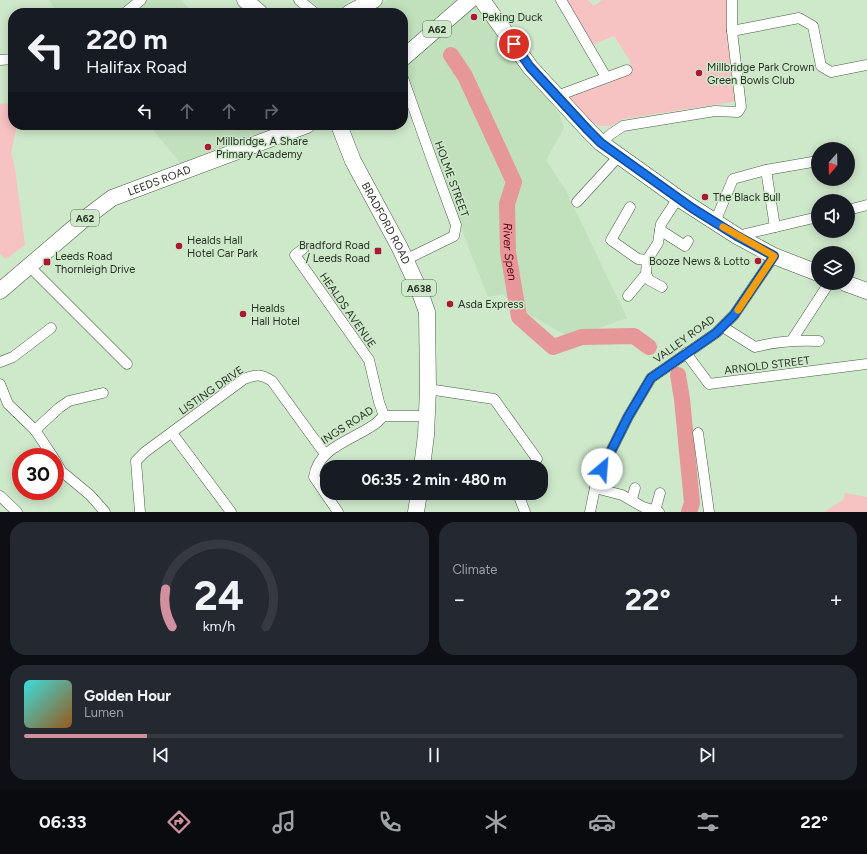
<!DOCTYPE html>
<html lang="en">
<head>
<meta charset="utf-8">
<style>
  :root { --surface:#171b24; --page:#242831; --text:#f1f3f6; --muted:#9ea1a6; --line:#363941; --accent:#d2909e }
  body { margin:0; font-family:Figtree,sans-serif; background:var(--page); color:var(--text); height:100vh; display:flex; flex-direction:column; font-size:15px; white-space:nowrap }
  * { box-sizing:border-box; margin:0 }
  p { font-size:13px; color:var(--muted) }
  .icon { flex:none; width:22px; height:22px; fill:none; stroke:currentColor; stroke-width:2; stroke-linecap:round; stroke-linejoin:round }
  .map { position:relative; height:512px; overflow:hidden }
  .side { display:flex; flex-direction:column; gap:10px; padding:10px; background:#0d0f14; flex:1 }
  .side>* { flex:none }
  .hud { position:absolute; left:8px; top:8px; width:400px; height:122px; border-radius:16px; box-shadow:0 2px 10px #0003; background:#171b24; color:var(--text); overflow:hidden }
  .needle { width:26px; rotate:200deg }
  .tools { position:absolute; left:811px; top:142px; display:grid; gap:8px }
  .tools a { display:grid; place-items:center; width:44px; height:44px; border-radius:50%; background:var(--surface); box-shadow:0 2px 10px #0003; font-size:20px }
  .speed { position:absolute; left:12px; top:448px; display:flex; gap:8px; font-size:20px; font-weight:700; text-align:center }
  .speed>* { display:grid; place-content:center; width:52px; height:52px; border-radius:50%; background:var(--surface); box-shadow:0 2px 10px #0003; line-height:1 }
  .speed .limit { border:6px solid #d22; background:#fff; color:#111 }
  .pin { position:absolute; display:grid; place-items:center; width:34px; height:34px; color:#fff; margin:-17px; border:2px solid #fff; border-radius:50%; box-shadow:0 1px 4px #0007 }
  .me { position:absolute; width:44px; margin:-22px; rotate:27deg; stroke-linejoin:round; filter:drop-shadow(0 0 3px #0008) }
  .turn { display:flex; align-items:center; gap:14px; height:84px; padding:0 12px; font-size:18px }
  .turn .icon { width:52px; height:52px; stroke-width:2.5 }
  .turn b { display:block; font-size:28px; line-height:34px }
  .lanes { display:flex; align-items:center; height:38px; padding:0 12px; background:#0003; justify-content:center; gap:20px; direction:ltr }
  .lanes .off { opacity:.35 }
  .big { font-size:30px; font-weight:700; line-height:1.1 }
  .side .card { flex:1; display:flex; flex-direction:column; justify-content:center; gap:6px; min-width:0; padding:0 14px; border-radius:16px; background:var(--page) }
  .side .dial { align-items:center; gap:0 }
  .dial svg { height:104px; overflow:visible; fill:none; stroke:var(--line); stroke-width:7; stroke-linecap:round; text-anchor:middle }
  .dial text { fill:var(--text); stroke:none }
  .song { display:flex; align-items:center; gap:12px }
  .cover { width:48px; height:48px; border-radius:6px; background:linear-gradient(135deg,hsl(180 70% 55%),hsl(30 70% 35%)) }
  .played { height:4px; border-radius:2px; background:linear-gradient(90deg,var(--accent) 15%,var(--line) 15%) }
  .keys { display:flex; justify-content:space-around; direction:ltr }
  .heat { display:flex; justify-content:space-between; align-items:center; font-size:22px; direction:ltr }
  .side .tiles { flex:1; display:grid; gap:10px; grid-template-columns:1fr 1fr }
  .card:last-child { grid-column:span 2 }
  .trip { position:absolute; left:320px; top:460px; width:228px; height:40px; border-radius:16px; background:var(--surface); box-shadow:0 2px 10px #0003; font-weight:700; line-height:40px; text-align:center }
  .menu { display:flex; height:64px; justify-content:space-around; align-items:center; background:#090b0e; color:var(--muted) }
  .menu .icon { width:28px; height:28px }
  .menu .on { color:var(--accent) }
  .menu b { font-size:18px; color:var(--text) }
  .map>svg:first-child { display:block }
  .built { fill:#c1e0bc }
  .green { fill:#f7c2c2 }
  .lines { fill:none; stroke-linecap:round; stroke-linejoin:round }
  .river { stroke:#e69798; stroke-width:16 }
  .street-casing { stroke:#485e45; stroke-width:11 }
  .primary-casing { stroke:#485e45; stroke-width:17 }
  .street { stroke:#fff; stroke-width:10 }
  .primary { stroke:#fff; stroke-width:16 }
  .route-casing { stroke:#114b97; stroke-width:10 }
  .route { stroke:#1a73e8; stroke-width:7 }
  .slow { stroke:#f59e0b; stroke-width:7 }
  .poi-dot { fill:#ac1733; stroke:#cee8ca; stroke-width:1.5 }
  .labels { text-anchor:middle; stroke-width:3; stroke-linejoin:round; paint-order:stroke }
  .shield { fill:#cee8ca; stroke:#5a6857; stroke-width:1 }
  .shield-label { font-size:10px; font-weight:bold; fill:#283126 }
  .poi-label { font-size:11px; fill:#283126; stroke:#cee8ca; text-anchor:start }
  .street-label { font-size:11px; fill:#283126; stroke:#cee8ca }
  .water-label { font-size:12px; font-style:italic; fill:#5e0013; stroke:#cee8ca }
</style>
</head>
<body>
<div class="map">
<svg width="867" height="512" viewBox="0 0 867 512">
  <rect width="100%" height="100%" fill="#cee8ca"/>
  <g class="built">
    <path d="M 49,0 L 181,0 L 193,13 L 58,13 Z"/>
    <path d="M 309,0 L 351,0 L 332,13 L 325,13 Z"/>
    <path d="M 388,0 L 459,0 L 403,46 L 403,13 L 361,13 Z"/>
    <path d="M 477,3 L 517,58 L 560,115 L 564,128 L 546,160 L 565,189 L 627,318 L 571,338 L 522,311 L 503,294 L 488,297 L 465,238 L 403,65 Z"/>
    <path d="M 149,125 L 294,125 L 186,170 Z"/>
  </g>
  <g class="green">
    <path d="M 569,0 L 588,0 L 594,6 L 602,0 L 730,0 L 737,100 L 732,102 L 623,119 L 611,126 L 600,126 L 581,118 L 561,98 L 631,68 L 630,61 L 614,36 L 592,45 L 567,1 Z"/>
    <path d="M 13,103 L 13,125 L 17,125 L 11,153 L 15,168 L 25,245 L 6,259 L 0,254 L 0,104 Z"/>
    <path d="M 845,493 L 867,497 L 867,512 L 824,512 L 843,500 Z"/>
  </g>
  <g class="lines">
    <g class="river">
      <path id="s1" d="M 451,55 L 465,76 L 514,182 L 507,204 L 508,252 L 519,317 L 553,347 L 582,337 L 634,336 L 649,347"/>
      <path d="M 678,375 L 682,399 L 692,503 L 689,512"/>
    </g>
    <defs>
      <g id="street">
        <path d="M 299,0 L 315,13"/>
        <path d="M 561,0 L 606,77"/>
        <path d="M 125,13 L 141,0"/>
        <path d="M 732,31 L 799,18 L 813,26 L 821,66 L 831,72 L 867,65"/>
        <path d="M 0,60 L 13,59"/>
        <path d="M 403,78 L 432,160 L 456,225 L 454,236 L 405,260"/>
        <path d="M 557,96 L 627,70"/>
        <path d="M 601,143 L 611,134 L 623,126 L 715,111 L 738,112 L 741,107 L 732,31 L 732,0"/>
        <path d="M 766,170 L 775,227"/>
        <path d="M 577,202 L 619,156"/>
        <path d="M 630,207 L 611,240 L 638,259 L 647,260"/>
        <path d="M 848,210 L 867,205"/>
        <path d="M 715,222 L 733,179 L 766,170 L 818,161"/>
        <path d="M 660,230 L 685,246 L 688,241"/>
        <path d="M 737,236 L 818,217"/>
        <path d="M 304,248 L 295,255 L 369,360 L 379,402 L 384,416"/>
        <path d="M 29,266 L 127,364"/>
        <path d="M 646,274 L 649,280 L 662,287"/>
        <path d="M 628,296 L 646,274 L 647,260 L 658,243 L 661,224 L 678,198"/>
        <path d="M 723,327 L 755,347 C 777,341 796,340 819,341"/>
        <path d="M 792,340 L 829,283"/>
        <path d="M 686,353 L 709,384 L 867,364"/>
        <path d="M 0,362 L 13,357 L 51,328"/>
        <path d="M 0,384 L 8,404 L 35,430 L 53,457"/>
        <path d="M 428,389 L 494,399 L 537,459"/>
        <path d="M 35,430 L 59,408 L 69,401 L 103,393"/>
        <path d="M 172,433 L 231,512"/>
        <path d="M 698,433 L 709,512"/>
        <path d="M 55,460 L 61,471 L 90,495 L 105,512"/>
        <path d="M 595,488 L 622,495 L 643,507 L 659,512"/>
        <path d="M 0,496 L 17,512"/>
        <path d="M 520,499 L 525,512"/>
        <path d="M 632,499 L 635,488"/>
        <path d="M 655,511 L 660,493"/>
        <path d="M 140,512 L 136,461 L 145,452 L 244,379 C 257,374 261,374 272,381 L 325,454"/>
        <path d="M 338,512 L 314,477 C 318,447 353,440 375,424 C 378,422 381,418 384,416 L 427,416"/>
        <path d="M 590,512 L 595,488 L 602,469 L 628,417 L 651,378 L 716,333 L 734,315 L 774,256"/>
      </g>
      <g id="primary">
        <path d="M 245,0 L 260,13"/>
        <path d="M 482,0 L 530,67 L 588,130 L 601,143 L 678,198 L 737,236 L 774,256 L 818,273"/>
        <path d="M 349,13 L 374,0"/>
        <path d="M 403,58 L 470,0"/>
        <path id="s2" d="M 339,125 L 353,161 L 400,248 L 418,287 L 427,312 L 428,389 L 426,435 L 422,467"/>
        <path d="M 845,283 L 867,291"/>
        <path id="s3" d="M 0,291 L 83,220 L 112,198 L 307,125"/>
        <path d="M 416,512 L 419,493"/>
      </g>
    </defs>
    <use href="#street" class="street-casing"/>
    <use href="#primary" class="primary-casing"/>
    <use href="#street" class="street"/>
    <use href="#primary" class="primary"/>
  </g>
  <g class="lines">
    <defs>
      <path id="route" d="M 514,44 L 530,67 L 588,130 L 601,143 L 692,208 L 737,236 L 774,256 L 734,315 L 716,333 L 651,378 L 628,417 L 602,469"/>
    </defs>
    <use href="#route" class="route-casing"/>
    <use href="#route" class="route"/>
    <path class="slow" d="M 723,227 L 774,256 L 738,310"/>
  </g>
  <g class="poi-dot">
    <circle cx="474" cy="17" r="4"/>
    <circle cx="699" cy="73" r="4"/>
    <circle cx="208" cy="147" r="4"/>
    <circle cx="705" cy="197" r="4"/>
    <circle cx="179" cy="246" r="4"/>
    <rect x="374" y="247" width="8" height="8" rx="2"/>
    <circle cx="758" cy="261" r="4"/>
    <rect x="43" y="258" width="8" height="8" rx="2"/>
    <circle cx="450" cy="304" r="4"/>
    <circle cx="243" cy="314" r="4"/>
  </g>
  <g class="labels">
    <g class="shield">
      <rect x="423" y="21" width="28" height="16" rx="3"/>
      <rect x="71" y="210" width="28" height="16" rx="3"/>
      <rect x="402" y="280" width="34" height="16" rx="3"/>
    </g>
    <g class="shield-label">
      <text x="437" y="33">A62</text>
      <text x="85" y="222">A62</text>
      <text x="419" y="292">A638</text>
    </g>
    <g class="poi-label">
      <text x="482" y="21">Peking Duck</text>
      <text x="707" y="71">Millbridge Park Crown<tspan x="707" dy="13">Green Bowls Club</tspan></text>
      <text x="216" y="145">Millbridge, A Share<tspan x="216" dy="13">Primary Academy</tspan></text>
      <text x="713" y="201">The Black Bull</text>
      <text x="187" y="244">Healds Hall<tspan x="187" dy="13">Hotel Car Park</tspan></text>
      <text x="370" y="249" text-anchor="end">Bradford Road<tspan x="370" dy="13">/ Leeds Road</tspan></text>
      <text x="55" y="260">Leeds Road<tspan x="55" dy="13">Thornleigh Drive</tspan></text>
      <text x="750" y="265" text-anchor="end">Booze News &amp; Lotto</text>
      <text x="458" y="308">Asda Express</text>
      <text x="251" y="312">Healds<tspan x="251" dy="13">Hall Hotel</tspan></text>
    </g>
    <g class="street-label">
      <text transform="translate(452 179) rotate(70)" y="4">HOLME STREET</text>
      <text dy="4" stroke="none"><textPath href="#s3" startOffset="196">LEEDS ROAD</textPath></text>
      <text dy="4" stroke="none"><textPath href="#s2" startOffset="109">BRADFORD ROAD</textPath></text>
      <text transform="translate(348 310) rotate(55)" y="4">HEALDS AVENUE</text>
      <text transform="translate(684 339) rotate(-36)" y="4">VALLEY ROAD</text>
      <text transform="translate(767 365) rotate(-7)" y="4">ARNOLD STREET</text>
      <text transform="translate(211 390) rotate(-35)" y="4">LISTING DRIVE</text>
      <text transform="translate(347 425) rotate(-33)" y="4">INGS ROAD</text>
    </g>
    <g class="water-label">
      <text dy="4" stroke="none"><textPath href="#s1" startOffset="213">River Spen</textPath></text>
    </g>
  </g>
</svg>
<div class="tools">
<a><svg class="needle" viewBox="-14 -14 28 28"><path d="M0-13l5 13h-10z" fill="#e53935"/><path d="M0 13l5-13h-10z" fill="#9ea1a6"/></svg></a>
<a><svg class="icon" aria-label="sound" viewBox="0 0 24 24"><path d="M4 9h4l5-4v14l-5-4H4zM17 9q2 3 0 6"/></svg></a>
<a><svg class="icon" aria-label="layers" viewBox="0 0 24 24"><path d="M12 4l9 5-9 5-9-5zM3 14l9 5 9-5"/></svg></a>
</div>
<div class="speed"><div class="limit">30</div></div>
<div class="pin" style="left:514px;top:44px;background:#d93025"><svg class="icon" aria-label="arrive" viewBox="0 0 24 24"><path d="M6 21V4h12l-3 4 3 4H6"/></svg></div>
<svg class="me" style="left:602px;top:469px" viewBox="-20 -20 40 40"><circle r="19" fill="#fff"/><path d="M0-13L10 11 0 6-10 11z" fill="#1a73e8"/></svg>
<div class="trip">06:35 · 2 min · 480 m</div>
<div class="hud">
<div class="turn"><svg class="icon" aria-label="left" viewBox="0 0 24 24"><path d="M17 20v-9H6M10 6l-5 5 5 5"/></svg><div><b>220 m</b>Halifax Road</div></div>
<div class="lanes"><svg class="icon" aria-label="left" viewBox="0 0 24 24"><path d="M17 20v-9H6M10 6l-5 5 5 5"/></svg><svg class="icon off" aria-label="ahead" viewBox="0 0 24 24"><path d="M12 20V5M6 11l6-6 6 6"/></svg><svg class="icon off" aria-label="ahead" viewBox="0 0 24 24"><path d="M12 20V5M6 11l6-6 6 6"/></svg><svg class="icon off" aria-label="right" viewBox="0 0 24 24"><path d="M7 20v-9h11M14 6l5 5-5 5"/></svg></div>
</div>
</div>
<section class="side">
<div class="tiles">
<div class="card dial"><svg viewBox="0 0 100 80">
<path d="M14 69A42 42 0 1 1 86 69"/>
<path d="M14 69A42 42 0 0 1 9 40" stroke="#d2909e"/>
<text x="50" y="56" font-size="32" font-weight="700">24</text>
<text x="50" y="72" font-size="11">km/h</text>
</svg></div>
<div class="card"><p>Climate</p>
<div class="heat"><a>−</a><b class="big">22°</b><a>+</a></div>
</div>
<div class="card">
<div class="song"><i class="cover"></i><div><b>Golden Hour</b><p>Lumen</p></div></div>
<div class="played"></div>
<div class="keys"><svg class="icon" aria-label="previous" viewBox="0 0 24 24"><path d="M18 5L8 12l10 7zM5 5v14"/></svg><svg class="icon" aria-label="pause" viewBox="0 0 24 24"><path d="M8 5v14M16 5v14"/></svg><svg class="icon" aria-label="next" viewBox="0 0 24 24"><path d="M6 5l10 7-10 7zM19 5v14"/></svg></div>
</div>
</div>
</section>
<nav class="menu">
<b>06:33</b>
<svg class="icon on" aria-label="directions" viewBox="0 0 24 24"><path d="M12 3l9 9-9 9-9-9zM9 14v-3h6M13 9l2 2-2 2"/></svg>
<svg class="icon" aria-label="music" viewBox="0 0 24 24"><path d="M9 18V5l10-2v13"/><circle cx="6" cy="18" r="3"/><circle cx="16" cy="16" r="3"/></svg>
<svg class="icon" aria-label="phone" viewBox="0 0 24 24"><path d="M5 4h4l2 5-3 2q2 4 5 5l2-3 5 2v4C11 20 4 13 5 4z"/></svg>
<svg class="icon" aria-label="climate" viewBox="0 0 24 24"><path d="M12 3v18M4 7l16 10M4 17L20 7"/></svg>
<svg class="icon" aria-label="car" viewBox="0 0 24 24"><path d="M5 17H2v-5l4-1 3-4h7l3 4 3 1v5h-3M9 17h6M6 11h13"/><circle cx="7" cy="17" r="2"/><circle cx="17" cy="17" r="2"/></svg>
<svg class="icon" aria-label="filters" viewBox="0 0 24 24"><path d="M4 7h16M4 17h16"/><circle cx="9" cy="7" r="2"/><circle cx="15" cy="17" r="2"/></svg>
<b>22°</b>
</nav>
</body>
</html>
